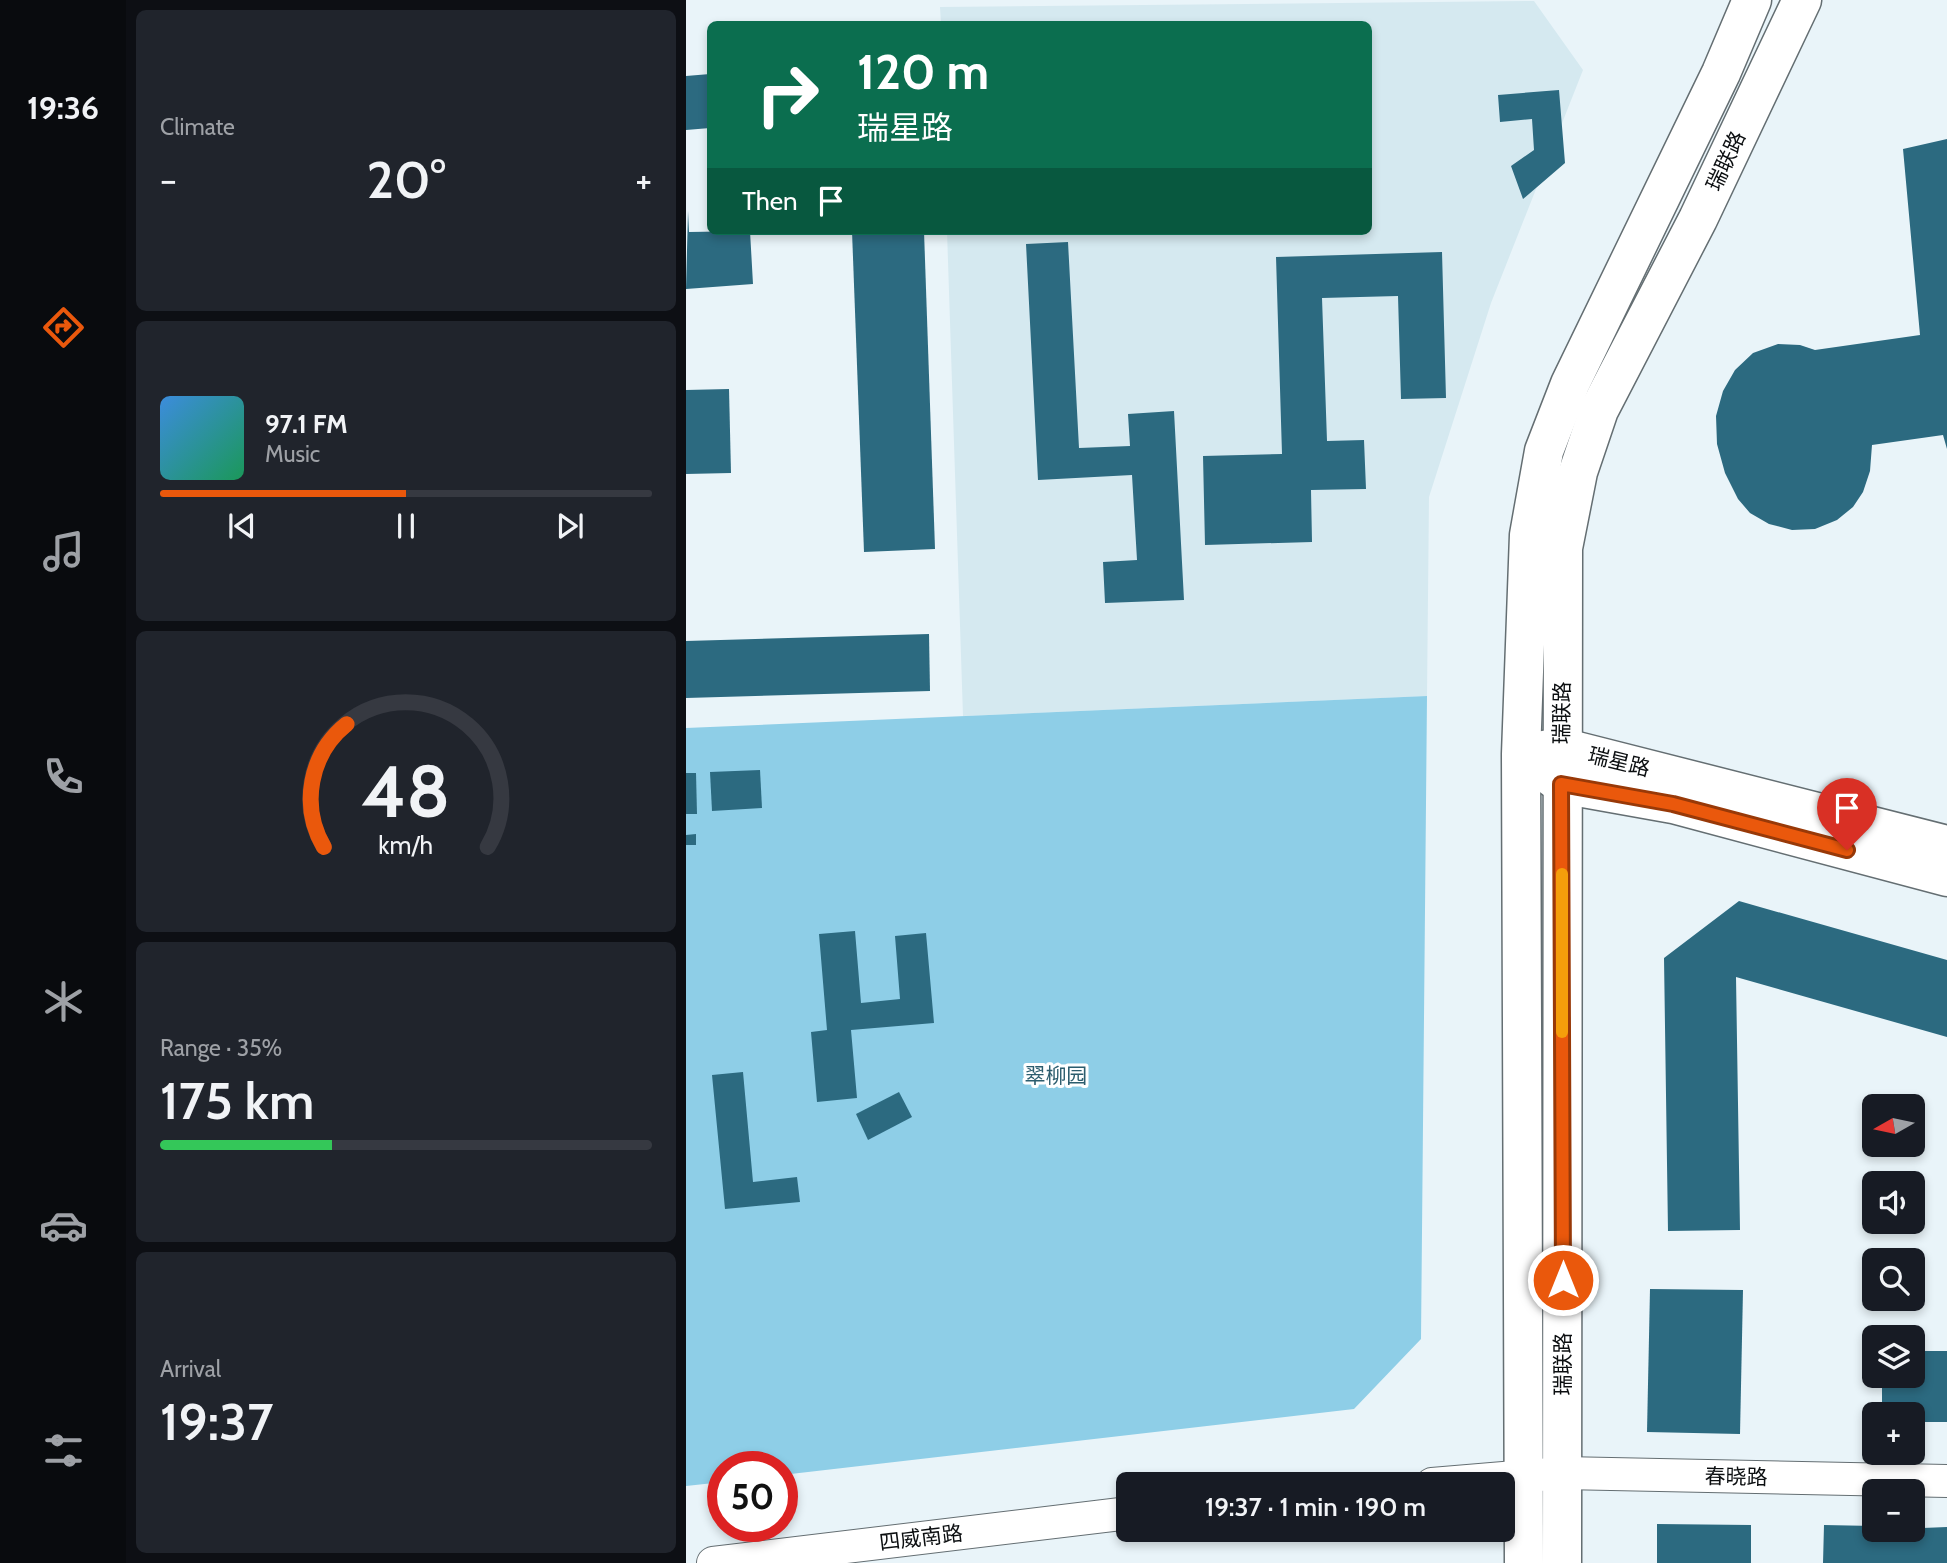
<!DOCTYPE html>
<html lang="en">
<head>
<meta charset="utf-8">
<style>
  :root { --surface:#171b24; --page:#20242c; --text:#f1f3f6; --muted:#9ea1a6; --line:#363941; --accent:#ea580c }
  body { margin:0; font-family:Cabin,"Noto Sans SC",sans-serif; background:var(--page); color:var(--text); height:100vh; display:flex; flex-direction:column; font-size:26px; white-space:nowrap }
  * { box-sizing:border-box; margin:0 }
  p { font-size:23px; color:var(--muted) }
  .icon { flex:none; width:38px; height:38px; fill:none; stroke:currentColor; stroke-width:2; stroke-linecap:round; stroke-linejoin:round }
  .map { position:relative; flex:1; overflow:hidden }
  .details { display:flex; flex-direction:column; gap:10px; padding:10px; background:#0d0f14; width:560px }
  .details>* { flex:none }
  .hud { position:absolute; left:21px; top:21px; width:665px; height:214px; border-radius:10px; box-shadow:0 4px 10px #0003; background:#0b6e4f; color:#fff; overflow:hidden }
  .needle { width:46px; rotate:261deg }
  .fabs { position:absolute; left:1176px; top:1094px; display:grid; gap:14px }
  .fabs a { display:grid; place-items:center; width:63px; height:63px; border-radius:10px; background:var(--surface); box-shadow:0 4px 10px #0003; font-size:35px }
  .speed { position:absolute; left:21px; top:1451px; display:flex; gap:14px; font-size:35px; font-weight:700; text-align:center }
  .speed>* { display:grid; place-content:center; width:91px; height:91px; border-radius:50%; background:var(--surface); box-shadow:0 4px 10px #0003; line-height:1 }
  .speed .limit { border:10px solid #d22; background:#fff; color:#111 }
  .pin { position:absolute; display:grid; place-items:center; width:60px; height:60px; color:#fff; margin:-72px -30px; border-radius:50% 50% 50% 0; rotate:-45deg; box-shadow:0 0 7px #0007 }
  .pin .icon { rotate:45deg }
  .me { position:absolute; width:77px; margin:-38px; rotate:0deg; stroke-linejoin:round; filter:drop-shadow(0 0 5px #0008) }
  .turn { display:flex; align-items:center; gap:24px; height:147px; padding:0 35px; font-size:32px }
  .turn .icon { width:91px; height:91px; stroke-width:2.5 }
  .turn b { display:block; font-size:49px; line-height:60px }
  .then { display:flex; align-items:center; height:66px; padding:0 35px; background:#0003; gap:14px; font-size:26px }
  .big { font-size:52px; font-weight:600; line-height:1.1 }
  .details .widget { flex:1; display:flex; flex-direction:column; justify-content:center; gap:10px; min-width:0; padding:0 24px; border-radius:10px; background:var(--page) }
  .details .dial { align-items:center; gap:0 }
  .dial svg { height:182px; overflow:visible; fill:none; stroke:var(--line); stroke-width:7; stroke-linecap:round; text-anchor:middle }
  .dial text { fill:var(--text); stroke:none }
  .song { display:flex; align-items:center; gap:21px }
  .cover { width:84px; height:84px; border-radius:10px; background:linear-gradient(135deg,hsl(210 70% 55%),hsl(150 70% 35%)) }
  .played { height:7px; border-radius:4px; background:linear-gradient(90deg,var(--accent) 50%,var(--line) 50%) }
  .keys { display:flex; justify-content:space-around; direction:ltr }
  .heat { display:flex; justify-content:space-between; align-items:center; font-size:38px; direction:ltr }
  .charge { height:10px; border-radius:5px; background:linear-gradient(90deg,#34c759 35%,var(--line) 0) }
  .trip { position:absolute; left:430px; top:1472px; width:399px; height:70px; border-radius:10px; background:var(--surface); box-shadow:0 4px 10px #0003; font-weight:600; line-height:70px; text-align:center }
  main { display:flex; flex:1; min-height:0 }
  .menu { display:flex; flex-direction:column; width:126px; justify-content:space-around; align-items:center; background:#090b0e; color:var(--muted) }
  .menu .icon { width:49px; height:49px }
  .menu .active { color:var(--accent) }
  .menu b { font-size:32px; color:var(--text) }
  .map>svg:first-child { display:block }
  .built { fill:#d5e9f0 }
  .green { fill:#8ecee7 }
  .building { fill:#2c6a80 }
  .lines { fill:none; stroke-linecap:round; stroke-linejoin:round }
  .street-casing { stroke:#646e72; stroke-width:34 }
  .secondary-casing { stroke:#646e72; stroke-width:41 }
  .street { stroke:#fff; stroke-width:32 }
  .secondary { stroke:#fff; stroke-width:38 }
  .route-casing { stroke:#983908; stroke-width:18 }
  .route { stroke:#ea580c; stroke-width:12 }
  .slow { stroke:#f59e0b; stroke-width:12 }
  .labels { text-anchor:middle; stroke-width:6; stroke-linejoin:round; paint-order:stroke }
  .street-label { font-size:21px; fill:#0b0e10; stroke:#fff }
  .park-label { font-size:21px; fill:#2c5d6e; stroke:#fff }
</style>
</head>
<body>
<main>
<nav class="menu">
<b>19:36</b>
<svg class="icon active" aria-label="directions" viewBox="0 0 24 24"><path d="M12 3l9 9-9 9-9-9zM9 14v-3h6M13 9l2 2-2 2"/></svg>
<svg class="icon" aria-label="music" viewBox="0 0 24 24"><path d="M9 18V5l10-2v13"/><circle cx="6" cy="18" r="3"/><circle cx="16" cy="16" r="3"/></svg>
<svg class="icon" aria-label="phone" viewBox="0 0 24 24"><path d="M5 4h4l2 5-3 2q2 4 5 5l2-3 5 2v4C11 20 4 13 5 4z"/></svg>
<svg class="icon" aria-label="climate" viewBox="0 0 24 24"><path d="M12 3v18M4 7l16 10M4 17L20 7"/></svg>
<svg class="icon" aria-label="car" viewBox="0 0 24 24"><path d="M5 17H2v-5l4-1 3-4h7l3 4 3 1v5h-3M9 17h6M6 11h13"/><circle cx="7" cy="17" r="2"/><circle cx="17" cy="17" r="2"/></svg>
<svg class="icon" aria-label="filters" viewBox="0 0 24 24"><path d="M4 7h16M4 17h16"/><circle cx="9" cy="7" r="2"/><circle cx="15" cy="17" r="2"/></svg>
</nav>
<section class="details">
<div class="widget"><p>Climate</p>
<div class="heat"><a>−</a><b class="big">20°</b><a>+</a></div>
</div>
<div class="widget">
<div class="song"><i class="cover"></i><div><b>97.1 FM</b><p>Music</p></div></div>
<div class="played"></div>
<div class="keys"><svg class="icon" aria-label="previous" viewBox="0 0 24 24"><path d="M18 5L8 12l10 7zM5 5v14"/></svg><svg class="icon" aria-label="pause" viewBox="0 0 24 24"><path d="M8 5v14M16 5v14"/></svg><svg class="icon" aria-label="next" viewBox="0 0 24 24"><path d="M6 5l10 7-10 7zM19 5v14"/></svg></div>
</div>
<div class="widget dial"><svg viewBox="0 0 100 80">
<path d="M14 69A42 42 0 1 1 86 69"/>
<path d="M14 69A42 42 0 0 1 24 15" stroke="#ea580c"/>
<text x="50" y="56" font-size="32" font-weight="700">48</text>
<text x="50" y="72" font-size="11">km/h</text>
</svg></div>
<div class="widget"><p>Range · 35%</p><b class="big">175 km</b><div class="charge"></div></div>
<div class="widget"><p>Arrival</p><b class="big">19:37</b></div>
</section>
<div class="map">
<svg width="1261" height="1563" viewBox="0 0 1261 1563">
  <rect width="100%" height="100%" fill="#e9f4f9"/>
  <path class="built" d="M 848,1 L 897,70 L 805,303 L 743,497 L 741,696 L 277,716 L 261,231 L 682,231 L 682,24 L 255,24 L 254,7 Z"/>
  <path class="green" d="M 741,696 L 735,1339 L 668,1409 L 96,1475 L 96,1466 L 37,1466 L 37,1482 L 0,1486 L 0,728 Z"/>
  <g class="building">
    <path d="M 24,74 L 24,128 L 0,130 L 0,76 Z"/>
    <path d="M 873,90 L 879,163 L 837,199 L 825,166 L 848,150 L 846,119 L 814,122 L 812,95 Z"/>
    <path d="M 1261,139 L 1261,449 L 1257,435 L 1186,445 L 1184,471 L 1177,492 L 1167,507 L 1151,520 L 1129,529 L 1106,530 L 1083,524 L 1064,513 L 1052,499 L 1039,473 L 1031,444 L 1030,416 L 1037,391 L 1049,370 L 1067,353 L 1092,344 L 1114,345 L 1129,350 L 1234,335 L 1217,149 Z"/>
    <path d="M 2,211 L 3,232 L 64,231 L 67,284 L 0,289 Z"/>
    <path d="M 166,231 L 238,231 L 249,549 L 178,552 Z"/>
    <path d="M 382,242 L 393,448 L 444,446 L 442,414 L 488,411 L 498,600 L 419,603 L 417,562 L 451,560 L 446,475 L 352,480 L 340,244 Z"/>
    <path d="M 756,252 L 760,398 L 715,399 L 712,296 L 636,298 L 641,441 L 678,440 L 680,489 L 625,490 L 626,542 L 519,545 L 517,456 L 596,454 L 590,257 Z"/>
    <path d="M 43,389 L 45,473 L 0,474 L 0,390 Z"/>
    <path d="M 243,634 L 244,691 L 0,698 L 0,641 Z"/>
    <path d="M 74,770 L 76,808 L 26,811 L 24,772 Z"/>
    <path d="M 0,773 L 10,773 L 11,814 L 0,814 Z"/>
    <path d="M 10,834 L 10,845 L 0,845 L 0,835 Z"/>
    <path d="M 1053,901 L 1261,960 L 1261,1037 L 1050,977 L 1054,1230 L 982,1231 L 978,958 Z"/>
    <path d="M 169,931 L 175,1003 L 214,999 L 209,936 L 240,933 L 248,1023 L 165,1030 L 171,1098 L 131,1102 L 125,1032 L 141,1030 L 133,934 Z"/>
    <path d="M 57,1072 L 67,1182 L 111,1177 L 114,1202 L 39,1209 L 26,1075 Z"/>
    <path d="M 213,1092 L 226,1117 L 182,1140 L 170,1114 Z"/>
    <path d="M 964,1289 L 1057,1290 L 1054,1434 L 961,1432 Z"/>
    <path d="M 1227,1351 L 1261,1351 L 1261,1422 L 1227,1422 L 1227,1414 L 1196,1414 L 1196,1376 L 1227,1376 Z"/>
    <path d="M 971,1524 L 1065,1525 L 1065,1563 L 971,1563 Z"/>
    <path d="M 1138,1525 L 1188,1526 L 1188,1530 L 1261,1527 L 1261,1563 L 1137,1563 Z"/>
  </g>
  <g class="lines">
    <defs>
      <g id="street">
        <path d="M 746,1484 L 877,1473 L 1261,1481"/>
        <path d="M 27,1563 L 443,1513"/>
      </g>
      <g id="secondary">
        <path d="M 852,751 L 875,747 L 1261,845"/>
        <path d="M 856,770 L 875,784 L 987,804 L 1261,877"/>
        <path d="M 838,1563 L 835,754 L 843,535 L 858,451 L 884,384 L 1035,73 L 1066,0"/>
        <path d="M 876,1563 L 877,548 L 892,472 L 913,410 L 1012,219 L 1116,0"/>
      </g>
    </defs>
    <use href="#street" class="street-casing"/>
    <use href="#secondary" class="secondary-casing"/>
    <use href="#street" class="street"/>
    <use href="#secondary" class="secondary"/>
  </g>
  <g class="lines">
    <defs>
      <path id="route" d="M 877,1280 L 875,784 L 987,804 L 1161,850"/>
    </defs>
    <use href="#route" class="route-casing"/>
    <use href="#route" class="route"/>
    <path class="slow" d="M 876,874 L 876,1032"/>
  </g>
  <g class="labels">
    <g class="street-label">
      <text transform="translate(1040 161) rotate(-65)" y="7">瑞联路</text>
      <text transform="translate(876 713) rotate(-89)" y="7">瑞联路</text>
      <text transform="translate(933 762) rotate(14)" y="7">瑞星路</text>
      <text transform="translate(877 1364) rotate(-90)" y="7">瑞联路</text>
      <text transform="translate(1050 1477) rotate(1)" y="7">春晓路</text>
      <text transform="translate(235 1538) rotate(-7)" y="7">四威南路</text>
    </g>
    <g class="park-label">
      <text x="370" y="1083">翠柳园</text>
    </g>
  </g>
</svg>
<div class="fabs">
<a><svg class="needle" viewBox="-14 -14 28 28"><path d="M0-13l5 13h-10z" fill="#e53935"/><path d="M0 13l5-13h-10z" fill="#9ea1a6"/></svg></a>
<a><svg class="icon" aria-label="sound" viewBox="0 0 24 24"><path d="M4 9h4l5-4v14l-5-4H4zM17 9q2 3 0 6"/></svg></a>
<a><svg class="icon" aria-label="search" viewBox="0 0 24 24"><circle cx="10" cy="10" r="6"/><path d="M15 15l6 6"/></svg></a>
<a><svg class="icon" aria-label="layers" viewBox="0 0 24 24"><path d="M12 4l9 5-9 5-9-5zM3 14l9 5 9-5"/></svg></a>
<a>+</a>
<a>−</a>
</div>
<div class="speed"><div class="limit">50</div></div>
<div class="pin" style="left:1161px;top:850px;background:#d93025"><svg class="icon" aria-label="arrive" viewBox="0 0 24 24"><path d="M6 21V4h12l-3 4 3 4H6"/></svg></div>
<svg class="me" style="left:877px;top:1280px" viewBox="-20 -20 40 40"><circle r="17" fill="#ea580c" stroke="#fff" stroke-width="3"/><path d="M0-11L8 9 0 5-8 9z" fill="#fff"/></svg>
<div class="trip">19:37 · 1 min · 190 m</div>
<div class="hud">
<div class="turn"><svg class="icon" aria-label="right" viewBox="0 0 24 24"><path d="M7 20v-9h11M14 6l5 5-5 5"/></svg><div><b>120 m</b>瑞星路</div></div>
<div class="then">Then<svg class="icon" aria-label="arrive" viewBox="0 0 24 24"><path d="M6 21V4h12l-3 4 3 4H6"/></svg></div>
</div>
</div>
</main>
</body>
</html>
